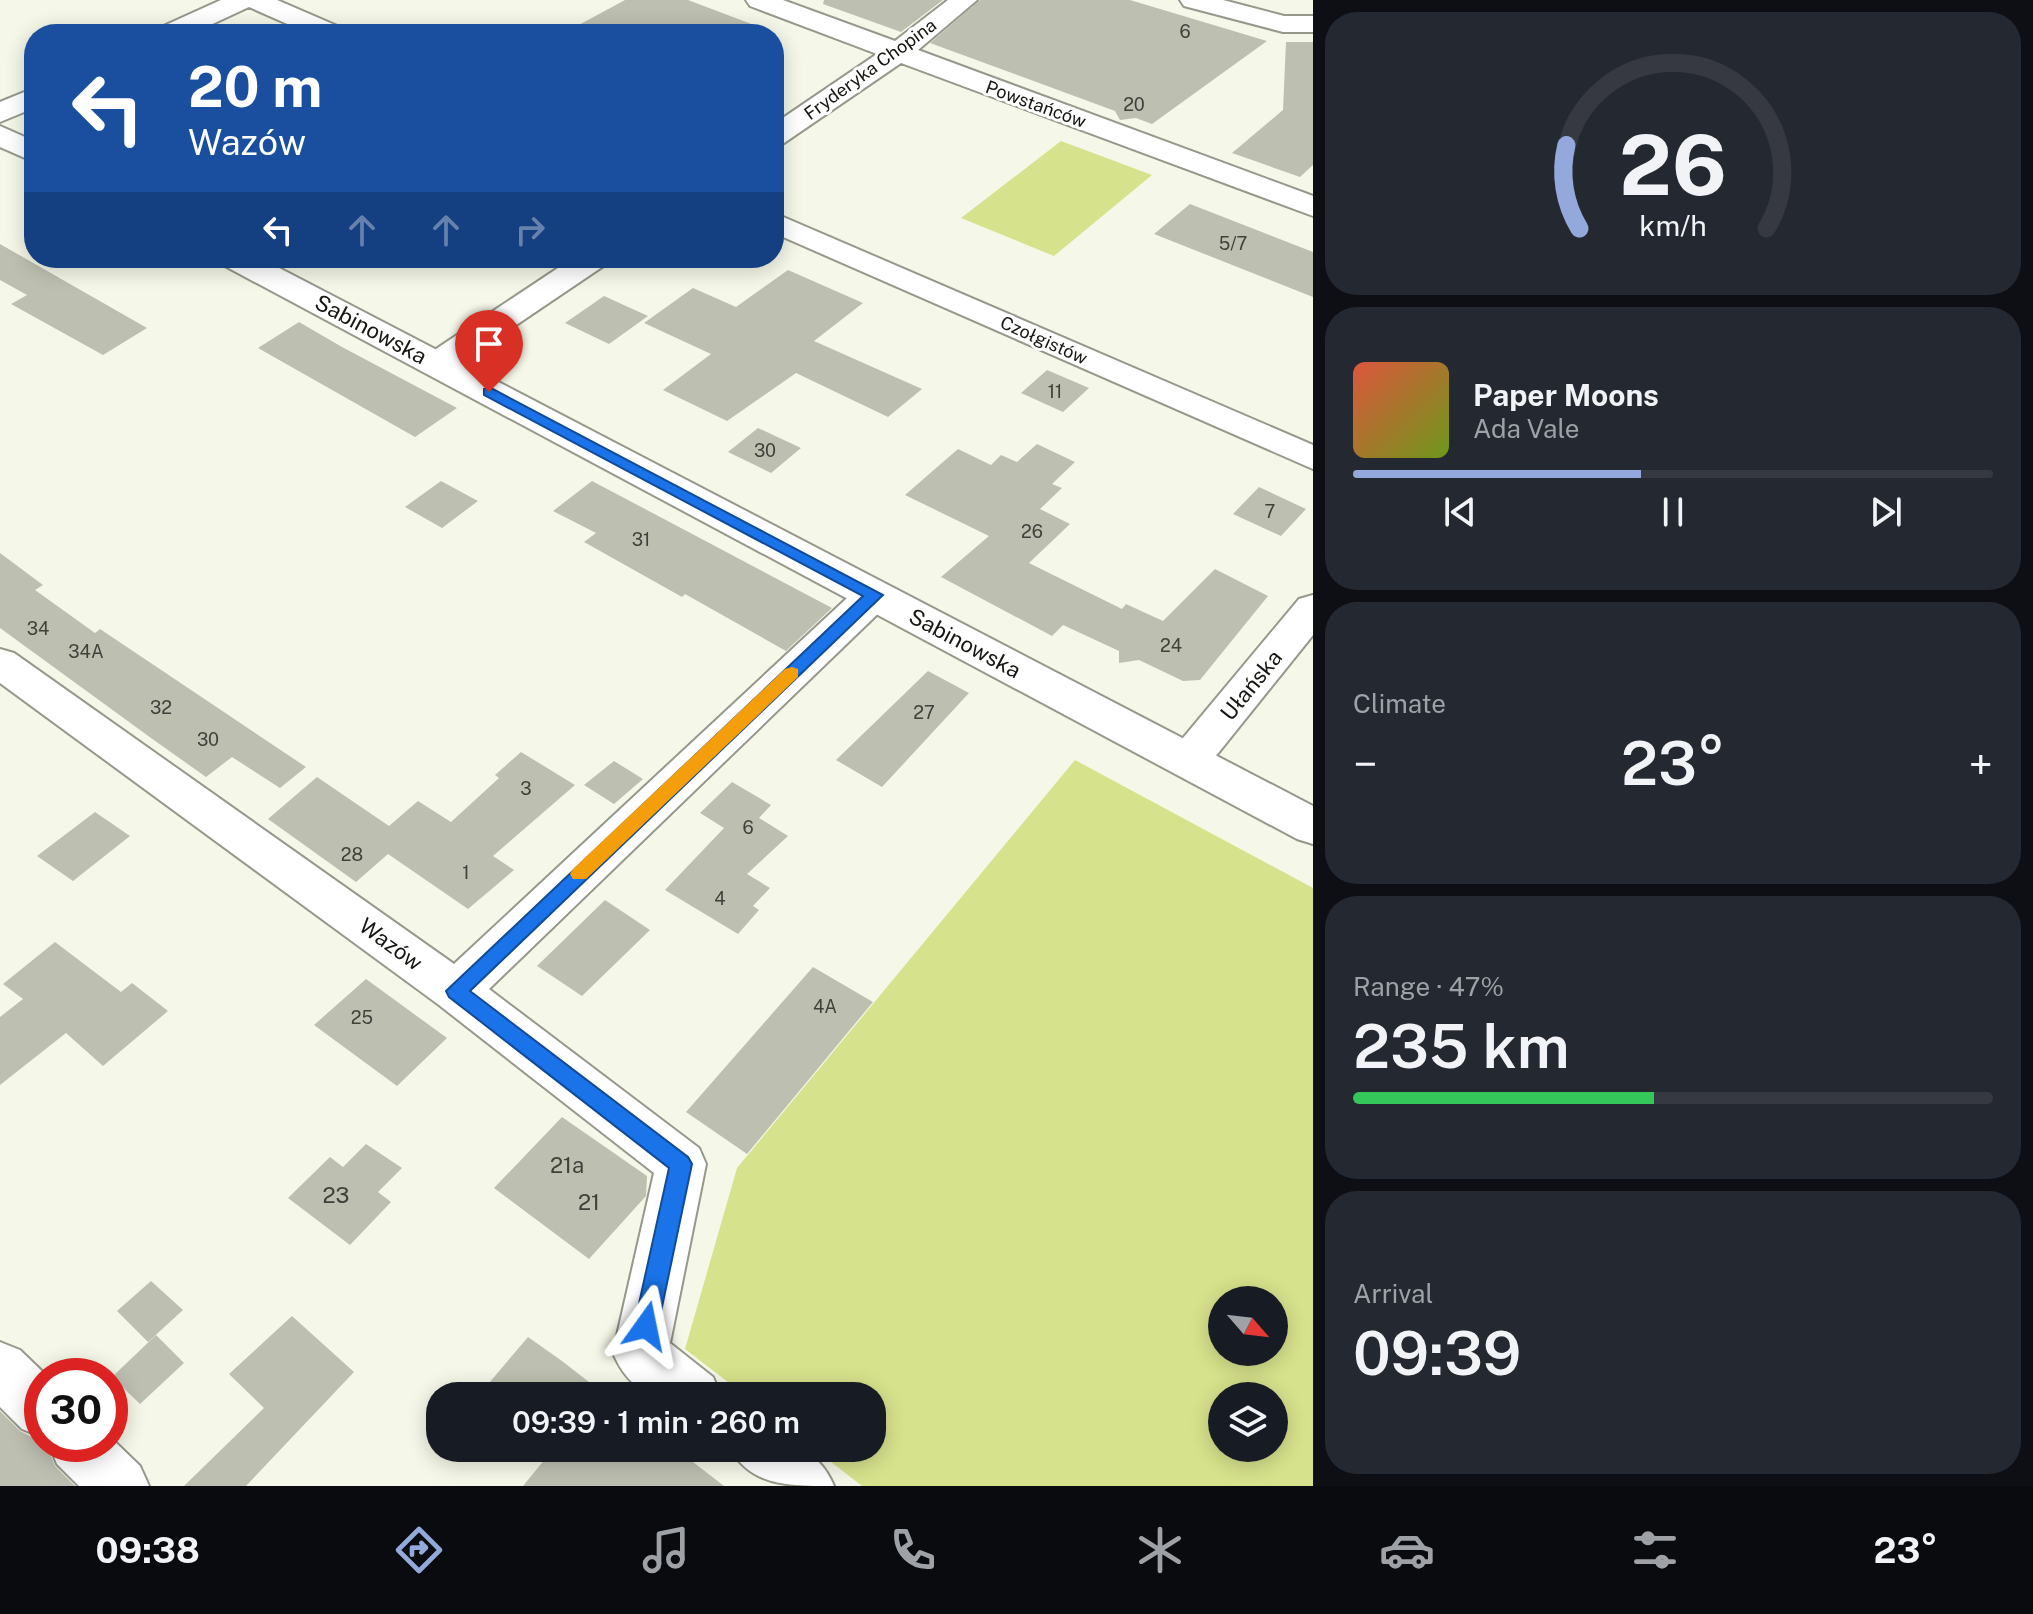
<!DOCTYPE html>
<meta charset="utf-8">
<style>
:root{--surface:#171b24;--page:#242831;--text:#f1f3f6;--muted:#9ea1a6;--line:#363941;--accent:#93a8db}
body{margin:0;font-family:"Public Sans",sans-serif;background:var(--page);color:var(--text);height:100vh;display:flex;flex-direction:column;font-size:30px;white-space:nowrap}
*{box-sizing:border-box;margin:0}
p{font-size:26px;color:var(--muted)}
.icon{flex:none;width:44px;height:44px;fill:none;stroke:currentColor;stroke-width:2;stroke-linecap:round;stroke-linejoin:round}
.map{position:relative;flex:1;overflow:hidden}
.drawer{display:flex;flex-direction:column;gap:12px;padding:12px;background:#0d0f14;width:720px}
.drawer>*{flex:none}
.banner{position:absolute;left:24px;top:24px;width:760px;height:244px;border-radius:32px;box-shadow:0 4px 20px #0003;background:#1a4fa0;color:#fff;overflow:hidden}
.needle{width:52px;rotate:118deg}
.tools{position:absolute;left:1208px;top:1286px;display:grid;gap:16px}
.tools a{display:grid;place-items:center;width:80px;height:80px;border-radius:50%;background:var(--surface);box-shadow:0 4px 20px #0003;font-size:40px}
.speed{position:absolute;left:24px;top:1358px;display:flex;gap:16px;font-size:40px;font-weight:700;text-align:center}
.speed>*{display:grid;place-content:center;width:104px;height:104px;border-radius:50%;background:var(--surface);box-shadow:0 4px 20px #0003;line-height:1}
.speed .limit{border:12px solid #d22;background:#fff;color:#111}
.pin{position:absolute;display:grid;place-items:center;width:68px;height:68px;color:#fff;margin:-82px -34px;border-radius:50% 50% 50% 0;rotate:-45deg;box-shadow:0 0 8px #0007}
.pin .icon{rotate:45deg}
.me{position:absolute;width:88px;margin:-44px;rotate:12deg;stroke-linejoin:round;filter:drop-shadow(0 0 6px #0008)}
.turn{display:flex;align-items:center;gap:28px;height:168px;padding:0 32px;font-size:36px}
.turn .icon{width:104px;height:104px;stroke-width:2.5}
.turn b{display:block;font-size:56px;line-height:68px}
.lanes{display:flex;align-items:center;height:76px;padding:0 32px;background:#0003;justify-content:center;gap:40px;direction:ltr}
.lanes .off{opacity:.35}
.big{font-size:60px;font-weight:600;line-height:1.1}
.drawer .widget{flex:1;display:flex;flex-direction:column;justify-content:center;gap:12px;min-width:0;padding:0 28px;border-radius:32px;background:var(--page)}
.drawer .dial{align-items:center;gap:0}
.dial svg{height:208px;overflow:visible;fill:none;stroke:var(--line);stroke-width:7;stroke-linecap:round;text-anchor:middle}
.dial text{fill:var(--text);stroke:none}
.song{display:flex;align-items:center;gap:24px}
.cover{width:96px;height:96px;border-radius:12px;background:linear-gradient(135deg,hsl(10 70% 55%),hsl(80 70% 35%))}
.played{height:8px;border-radius:4px;background:linear-gradient(90deg,var(--accent) 45%,var(--line) 45%)}
.keys{display:flex;justify-content:space-around;direction:ltr}
.heat{display:flex;justify-content:space-between;align-items:center;font-size:44px;direction:ltr}
.charge{height:12px;border-radius:6px;background:linear-gradient(90deg,#34c759 47%,var(--line) 0)}
.trip{position:absolute;left:426px;top:1382px;width:460px;height:80px;border-radius:32px;background:var(--surface);box-shadow:0 4px 20px #0003;font-weight:600;line-height:80px;text-align:center}
.menu{display:flex;height:128px;justify-content:space-around;align-items:center;background:#090b0e;color:var(--muted)}
.menu .icon{width:56px;height:56px}
.menu .active{color:var(--accent)}
.menu b{font-size:36px;color:var(--text)}
main{display:flex;flex:1;min-height:0}
.map>svg:first-child{display:block}
</style>
<main>
<div class="map">
<svg width="1313" height="1486" viewBox="0 0 1313 1486">
<rect width="100%" height="100%" fill="#f5f8e8"/>
<!-- green -->
<path fill="#d7e28c" fill-rule="evenodd" d="M1061,141L1152,175L1054,256L961,218Z
M1075,760L1313,888V1486H862L813,1448H872V1396H746L685,1349L737,1168ZM1222,1300H1274V1352H1222ZM1222,1396H1274V1448H1222Z"/>
<!-- building -->
<path fill="#bdc0b1" d="M625,0H688L770,31V34H562Z
M824,0H943L901,32L823,4Z
M980,0H1130L1267,41L1152,124L1136,118L1120,120L1115,111L930,43Z
M1286,42H1313V165L1300,177L1232,153L1283,110Z
M1190,204L1313,252V297L1154,234Z
M0,244L147,328L103,355L11,304L27,295L0,280Z
M788,270L863,303L814,341L922,389L888,417L796,373L727,421L663,390L711,354L644,323L693,288L736,307Z
M604,296L648,316L609,344L565,323Z
M299,322L342,347L457,408L415,437L258,348Z
M1047,370L1089,388L1063,412L1021,393Z
M758,428L801,448L771,473L728,452Z
M1037,444L1075,462L1052,484L1062,488L1040,509L1070,524L1029,563L1122,609L1126,604L1163,621L1215,569L1268,596L1200,680L1183,681L1139,660L1119,663V651L1063,625L1052,636L941,577L989,536L905,495L958,449L991,465L1001,455L1017,462Z
M441,481L478,501L442,528L405,507Z
M592,481L698,537L832,608L786,651L685,594L682,597L584,542L596,533L553,511Z
M1259,487L1306,509L1281,536L1233,514Z
M0,553L43,585L35,590L95,633L100,629L306,767L280,788L232,757L206,777L151,738L0,628Z
M928,671L969,693L882,787L836,760Z
M521,752L575,785L493,856L514,870L468,909L388,854L356,882L268,819L317,777L389,826L418,801L451,822L499,778L495,775Z
M614,761L643,779L614,804L584,785Z
M732,782L771,805L759,818L788,836L747,874L770,888L753,906L759,910L738,934L665,890L724,828L700,813Z
M95,812L130,836L73,881L37,856Z
M605,900L650,930L582,996L537,966Z
M55,942L121,992L132,983L168,1011L103,1066L66,1033L0,1085V1017L23,999L3,984Z
M813,967L873,1002L747,1154L686,1112Z
M366,979L447,1038L397,1086L314,1025Z
M562,1117L647,1176L646,1196L589,1259L494,1188Z
M366,1144L402,1168L378,1192L391,1202L350,1245L288,1198L330,1157L343,1167Z
M151,1281L183,1310L148,1342L117,1311Z
M292,1316L354,1372L246,1486H184L264,1408L229,1374Z
M156,1335L184,1363L140,1404L112,1377Z
M528,1337L562,1361L607,1396H478Z
M0,1411L20,1431L46,1444L55,1466L75,1486H0Z
M554,1448H675L724,1486H523Z"/>
<g fill="none" stroke-linecap="round" stroke-linejoin="round">
<defs>
<path id="minor" d="M221,0H277L342,28L346,34H310L249,7L191,34H155L159,28Z
M746,0H783L895,41L948,0H977L918,50L1313,196V216L901,63L784,143L774,146V124L877,54L750,6Z
M1180,0H1223L1284,16H1313V32H1283L1184,6Z
M34,88V108L0,122V102Z
M774,213L1313,445V469L774,233Z
M573,258H610L605,265L448,371L436,374L424,371L419,364L424,357Z
M874,582L888,586L893,595L888,604L489,989L699,1148L706,1164L670,1343L713,1377L721,1396C671,1396 636,1407 613,1353L654,1173L439,1005L0,683V649L14,653L454,964L860,586Z
M1313,595V635L1203,772L1188,777L1173,772L1167,761L1173,750L1299,599Z
M0,1342L20,1350L47,1376H42V1437L22,1429L0,1407Z
M110,1437L140,1466L149,1486H79L57,1464L49,1444H110Z
M730,1448C776,1448 813,1436 834,1486C787,1486 751,1486 730,1448Z"/>
<path id="tertiary" d="M0,126L34,141V162L0,147Z
M218,258H260L1313,806V844L1297,839L223,265Z"/>
</defs>
<!-- minor casing -->
<use href="#minor" stroke="#95988a" stroke-width="4"/>
<!-- tertiary casing -->
<use href="#tertiary" stroke="#95988a" stroke-width="4"/>
<!-- minor -->
<use href="#minor" fill="#fff" fill-rule="evenodd"/>
<!-- tertiary -->
<use href="#tertiary" fill="#fff" fill-rule="evenodd"/>
</g>
<!-- route -->
<path fill="#1a73e8" stroke="#114b97" stroke-width="2" d="M489,387L883,595L470,991L688,1157L692,1164L658,1326L654,1334L646,1338L638,1334L634,1326L669,1168L449,997L446,991L863,596L484,395V389Z"/>
<!-- slow -->
<path fill="#f59e0b" d="M792,667L798,669V677L586,879H573L570,874L573,869L785,669Z"/>
<g text-anchor="middle" dominant-baseline="central" stroke-width="6" stroke-linejoin="round" paint-order="stroke">
<!-- number labels -->
<g font-size="18" fill="#40413a">
<text x="1185" y="31">6</text>
<text x="1134" y="104">20</text>
<text x="1233" y="243">5/7</text>
<text x="1055" y="391">11</text>
<text x="765" y="450">30</text>
<text x="1270" y="511">7</text>
<text x="1032" y="531">26</text>
<text x="641" y="539">31</text>
<text x="38" y="628">34</text>
<text x="1171" y="645">24</text>
<text x="86" y="651">34A</text>
<text x="161" y="707">32</text>
<text x="924" y="712">27</text>
<text x="208" y="739">30</text>
<text x="526" y="788">3</text>
<text x="748" y="827">6</text>
<text x="352" y="854">28</text>
<text x="466" y="872">1</text>
<text x="720" y="898">4</text>
<text x="825" y="1006">4A</text>
<text x="362" y="1017">25</text>
</g>
<!-- far-street labels -->
<g font-size="18" fill="#161712" stroke="#fff">
<text transform="translate(870 69) rotate(-36)">Fryderyka Chopina</text>
<text transform="translate(1036 104) rotate(20)">Powstańców</text>
<text transform="translate(1044 340) rotate(24)">Czołgistów</text>
</g>
<!-- street labels -->
<g font-size="22" fill="#161712" stroke="#fff">
<text transform="translate(371 329) rotate(28)">Sabinowska</text>
<text transform="translate(965 643) rotate(28)">Sabinowska</text>
<text transform="translate(1251 685) rotate(-51)">Ułańska</text>
<text transform="translate(391 944) rotate(36)">Wazów</text>
</g>
<!-- near-number labels -->
<g font-size="22" fill="#40413a">
<text x="567" y="1165">21a</text>
<text x="336" y="1195">23</text>
<text x="589" y="1202">21</text>
</g>
</g>
</svg>
<div class="tools">
<a><svg class="needle" viewBox="-14 -14 28 28"><path d="M0-13l5 13h-10z" fill="#e53935"/><path d="M0 13l5-13h-10z" fill="#9ea1a6"/></svg></a>
<a><svg class="icon" aria-label="layers" viewBox="0 0 24 24"><path d="M12 4l9 5-9 5-9-5zM3 14l9 5 9-5"/></svg></a>
</div>
<div class="speed"><div class="limit">30</div></div>
<div class="pin" style="left:489px;top:392px;background:#d93025"><svg class="icon" aria-label="arrive" viewBox="0 0 24 24"><path d="M6 21V4h12l-3 4 3 4H6"/></svg></div>
<svg class="me" style="left:646px;top:1326px" viewBox="-20 -20 40 40"><path d="M0-17L14 15 0 8-14 15z" fill="#1a73e8" stroke="#fff" stroke-width="4"/></svg>
<div class="trip">09:39 · 1 min · 260 m</div>
<div class="banner">
<div class="turn"><svg class="icon" aria-label="left" viewBox="0 0 24 24"><path d="M17 20v-9H6M10 6l-5 5 5 5"/></svg><div><b>20 m</b>Wazów</div></div>
<div class="lanes"><svg class="icon" aria-label="left" viewBox="0 0 24 24"><path d="M17 20v-9H6M10 6l-5 5 5 5"/></svg><svg class="icon off" aria-label="ahead" viewBox="0 0 24 24"><path d="M12 20V5M6 11l6-6 6 6"/></svg><svg class="icon off" aria-label="ahead" viewBox="0 0 24 24"><path d="M12 20V5M6 11l6-6 6 6"/></svg><svg class="icon off" aria-label="right" viewBox="0 0 24 24"><path d="M7 20v-9h11M14 6l5 5-5 5"/></svg></div>
</div>
</div>
<section class="drawer">
<div class="widget dial"><svg viewBox="0 0 100 80">
<path d="M14 69A42 42 0 1 1 86 69"/>
<path d="M14 69A42 42 0 0 1 9 37" stroke="#93a8db"/>
<text x="50" y="56" font-size="32" font-weight="700">26</text>
<text x="50" y="72" font-size="11">km/h</text>
</svg></div>
<div class="widget">
<div class="song"><i class="cover"></i><div><b>Paper Moons</b><p>Ada Vale</p></div></div>
<div class="played"></div>
<div class="keys"><svg class="icon" aria-label="previous" viewBox="0 0 24 24"><path d="M18 5L8 12l10 7zM5 5v14"/></svg><svg class="icon" aria-label="pause" viewBox="0 0 24 24"><path d="M8 5v14M16 5v14"/></svg><svg class="icon" aria-label="next" viewBox="0 0 24 24"><path d="M6 5l10 7-10 7zM19 5v14"/></svg></div>
</div>
<div class="widget"><p>Climate</p>
<div class="heat"><a>−</a><b class="big">23°</b><a>+</a></div>
</div>
<div class="widget"><p>Range · 47%</p><b class="big">235 km</b><div class="charge"></div></div>
<div class="widget"><p>Arrival</p><b class="big">09:39</b></div>
</section>
</main>
<nav class="menu">
<b>09:38</b>
<svg class="icon active" aria-label="directions" viewBox="0 0 24 24"><path d="M12 3l9 9-9 9-9-9zM9 14v-3h6M13 9l2 2-2 2"/></svg>
<svg class="icon" aria-label="music" viewBox="0 0 24 24"><path d="M9 18V5l10-2v13"/><circle cx="6" cy="18" r="3"/><circle cx="16" cy="16" r="3"/></svg>
<svg class="icon" aria-label="phone" viewBox="0 0 24 24"><path d="M5 4h4l2 5-3 2q2 4 5 5l2-3 5 2v4C11 20 4 13 5 4z"/></svg>
<svg class="icon" aria-label="climate" viewBox="0 0 24 24"><path d="M12 3v18M4 7l16 10M4 17L20 7"/></svg>
<svg class="icon" aria-label="car" viewBox="0 0 24 24"><path d="M5 17H2v-5l4-1 3-4h7l3 4 3 1v5h-3M9 17h6M6 11h13"/><circle cx="7" cy="17" r="2"/><circle cx="17" cy="17" r="2"/></svg>
<svg class="icon" aria-label="filters" viewBox="0 0 24 24"><path d="M4 7h16M4 17h16"/><circle cx="9" cy="7" r="2"/><circle cx="15" cy="17" r="2"/></svg>
<b>23°</b>
</nav>
